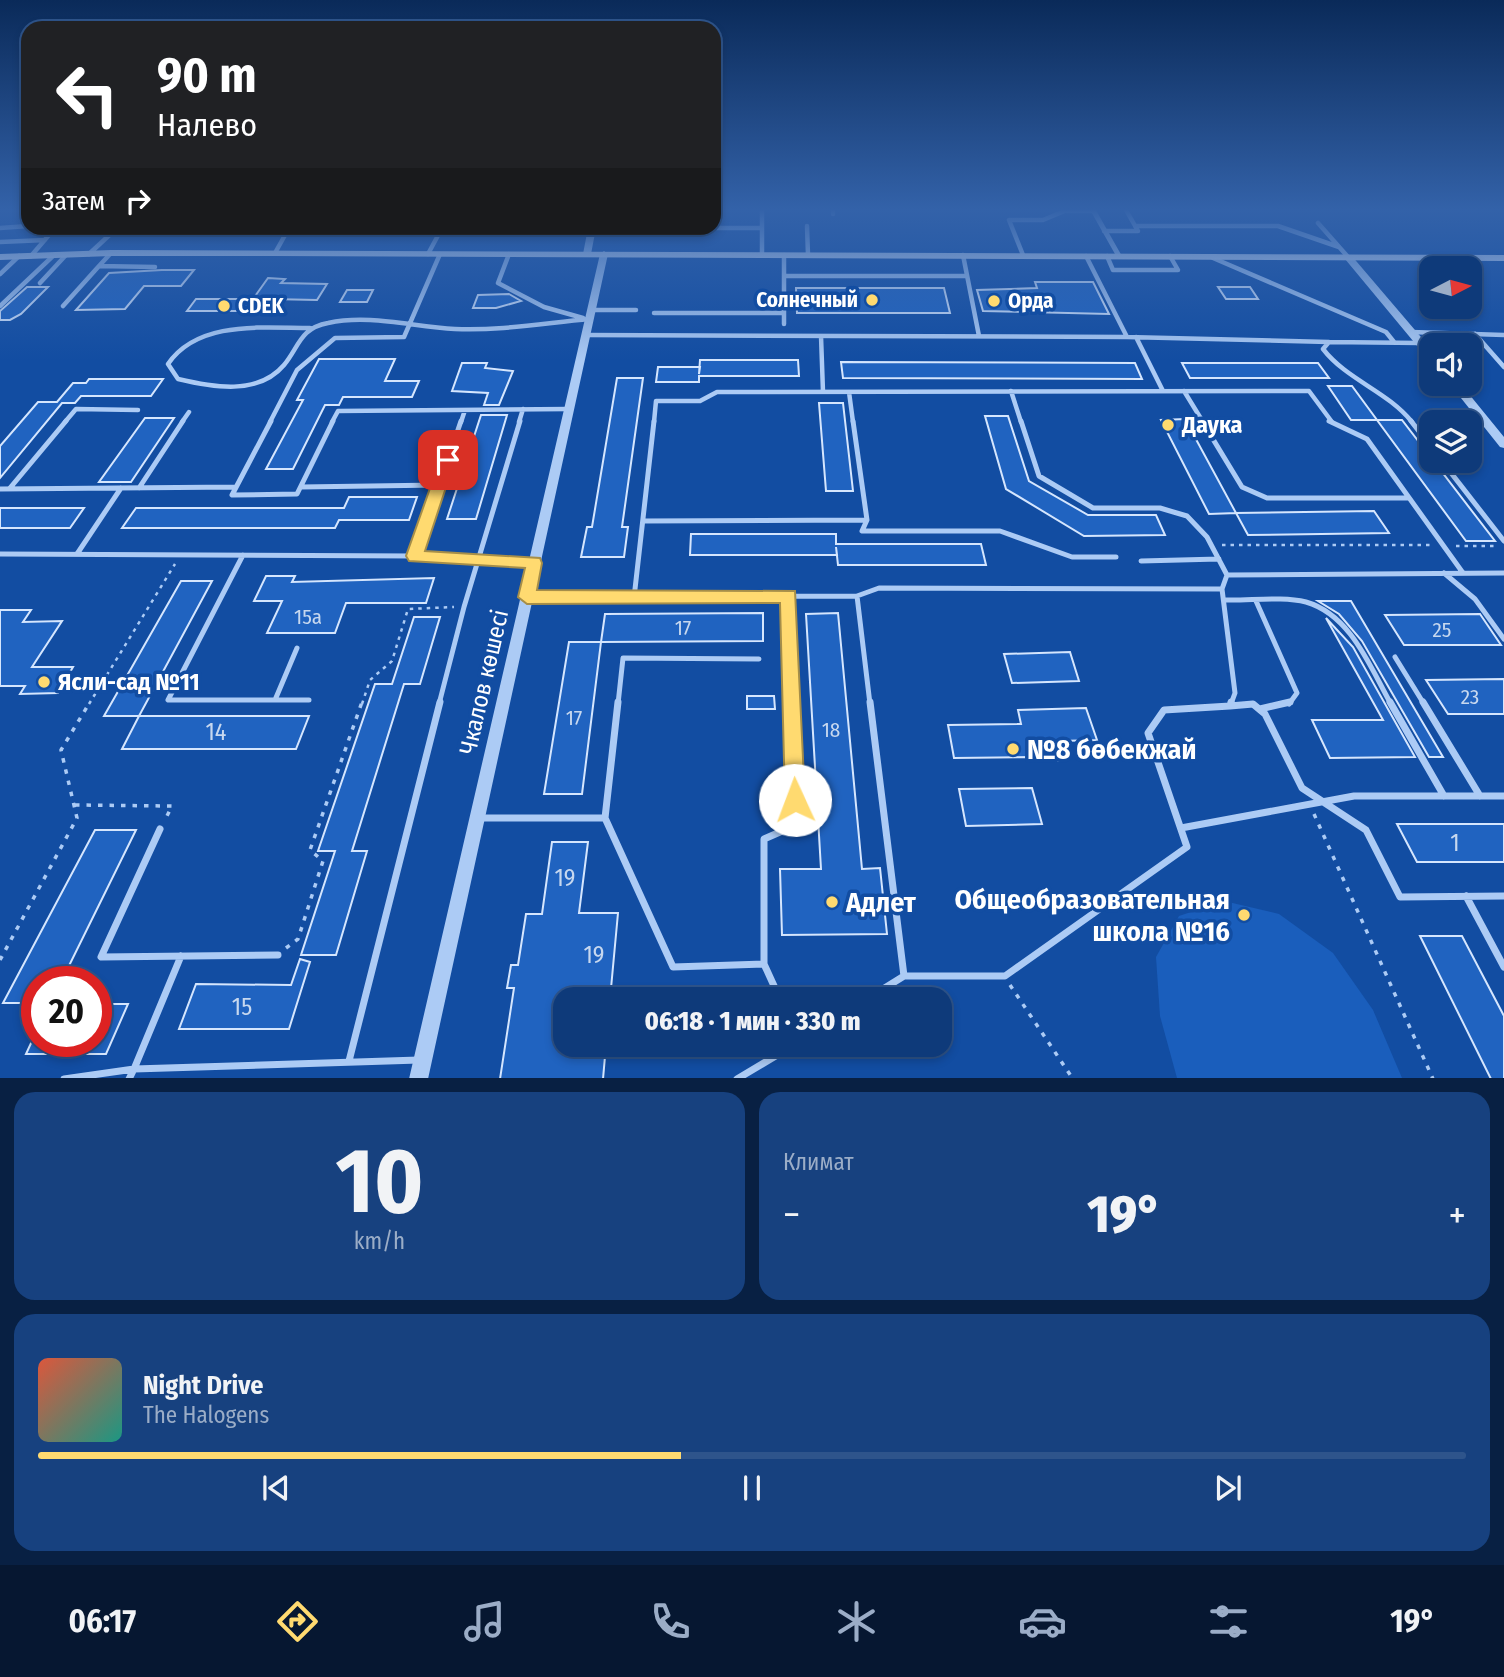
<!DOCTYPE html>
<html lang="ru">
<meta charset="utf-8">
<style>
:root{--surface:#0e3a7a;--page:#17417f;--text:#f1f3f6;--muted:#9badc7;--line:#2e548b;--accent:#ffda70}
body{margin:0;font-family:"Fira Sans Condensed",sans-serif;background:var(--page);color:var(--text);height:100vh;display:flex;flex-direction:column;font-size:26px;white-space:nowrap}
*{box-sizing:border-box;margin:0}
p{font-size:23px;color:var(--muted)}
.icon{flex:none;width:38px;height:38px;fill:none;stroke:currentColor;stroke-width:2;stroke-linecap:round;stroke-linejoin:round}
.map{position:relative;height:1078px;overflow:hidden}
.panel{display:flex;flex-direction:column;gap:14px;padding:14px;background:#082043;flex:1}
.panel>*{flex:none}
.guide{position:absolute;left:21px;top:21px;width:700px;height:214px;border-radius:21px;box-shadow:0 4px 10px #0003,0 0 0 2px var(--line);background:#202124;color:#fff;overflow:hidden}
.needle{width:46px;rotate:84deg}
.buttons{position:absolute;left:1419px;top:256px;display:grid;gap:14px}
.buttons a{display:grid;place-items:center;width:63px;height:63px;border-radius:14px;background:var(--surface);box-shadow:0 4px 10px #0003,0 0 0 2px var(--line);font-size:35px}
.speed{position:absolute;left:21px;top:966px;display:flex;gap:14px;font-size:35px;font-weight:700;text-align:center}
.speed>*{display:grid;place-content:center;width:91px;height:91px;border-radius:50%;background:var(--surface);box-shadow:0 4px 10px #0003,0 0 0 2px var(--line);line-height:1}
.speed .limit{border:10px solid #d22;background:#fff;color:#111}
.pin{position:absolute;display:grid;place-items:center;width:60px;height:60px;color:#fff;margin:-30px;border-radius:14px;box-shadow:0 4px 10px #0006}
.me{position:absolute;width:77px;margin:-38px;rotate:358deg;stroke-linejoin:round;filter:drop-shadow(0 0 5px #0008)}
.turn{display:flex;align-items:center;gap:24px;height:147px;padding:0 21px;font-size:32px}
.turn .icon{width:91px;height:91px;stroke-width:2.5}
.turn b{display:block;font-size:49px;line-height:60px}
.then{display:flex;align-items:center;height:66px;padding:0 21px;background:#0003;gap:14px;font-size:26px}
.big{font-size:52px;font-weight:800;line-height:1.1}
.panel .card{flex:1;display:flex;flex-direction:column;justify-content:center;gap:10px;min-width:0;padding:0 24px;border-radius:21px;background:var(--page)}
.panel .dial{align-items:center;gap:0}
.dial b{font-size:91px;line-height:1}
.song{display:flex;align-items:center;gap:21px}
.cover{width:84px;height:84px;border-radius:10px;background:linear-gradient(135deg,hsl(10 70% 55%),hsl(170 70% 35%))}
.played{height:7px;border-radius:4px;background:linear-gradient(90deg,var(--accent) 45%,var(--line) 45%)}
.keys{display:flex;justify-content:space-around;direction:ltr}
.heat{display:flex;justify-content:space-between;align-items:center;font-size:38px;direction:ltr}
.panel .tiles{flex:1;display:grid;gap:14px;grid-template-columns:1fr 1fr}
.card:last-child{grid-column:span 2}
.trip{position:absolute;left:553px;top:987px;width:399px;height:70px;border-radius:21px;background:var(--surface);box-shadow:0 4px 10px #0003,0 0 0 2px var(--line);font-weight:800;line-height:70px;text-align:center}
.tabs{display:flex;height:112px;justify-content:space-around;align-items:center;background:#061731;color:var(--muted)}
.tabs .icon{width:49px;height:49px}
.tabs .on{color:var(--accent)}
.tabs b{font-size:32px;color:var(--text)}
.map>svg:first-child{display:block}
</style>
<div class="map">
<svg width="1504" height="1079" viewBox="0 0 1504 1079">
<rect width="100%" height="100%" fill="#124da2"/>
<!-- green -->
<path fill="#1a5ebc" d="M1224,901L1279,914L1333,953L1373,1010L1402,1078H1177L1160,1016L1156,957L1179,916Z"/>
<!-- building -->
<path fill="#2063c0" stroke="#d5e6fe" stroke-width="2" d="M162,270H194L181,286H144L125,309L76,310L109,273Z
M268,278L285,279L281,283L327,284L317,300L271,299L268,311L260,314H243L245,311H187L196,299H253Z
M1035,282H1093L1109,314L983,311L977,290L1037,288Z
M27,287H48L21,314L10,320H0V311Z
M1218,287H1250L1258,299H1226Z
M796,288H944L950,313H797Z
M347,290H373L367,302H340Z
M509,294L521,301L496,308H473L478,295Z
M319,359H395L385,381H419L412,397H343L339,405H325L293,469H266L303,400H297Z
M700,360H798L799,376H699V382H656L658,367H700L699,374Z
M841,362L1135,363L1142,379L843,378Z
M462,363H487L485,368L513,371L499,405H484L488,393L452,391Z
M1182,363H1318L1329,378H1190Z
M617,378H643L622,527H628L624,557H581L587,527H592Z
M89,379H163L151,396H81L75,403H62L0,478V446L38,402H57L73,383H86Z
M1328,386H1352L1377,420H1351Z
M819,403H843L853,491H826Z
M481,415H507L476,519H447Z
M985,416H1008L1029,481L1088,515H1156L1165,535L1084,536L1006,489Z
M145,418H174L131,482H99Z
M1185,419L1236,513L1209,514L1161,420Z
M1377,420H1402L1495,541H1466Z
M349,497H417L409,520H339L335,528H122L136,508H344Z
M0,508H84L70,528H0Z
M1374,511L1389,533L1248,535L1236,513Z
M691,534H836V544H981L986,565H838L836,547L837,555H690Z
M266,576H295L292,582L434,578L426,603H346L335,633H267L282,601H254Z
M181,581H212L139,716H104Z
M1318,601H1351L1443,757H1429L1362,641L1339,614Z
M0,610H31L23,622L62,621L32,667H73L58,693L20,694L25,686H0Z
M763,613V641L601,642L605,614Z
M838,613L862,869L880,868L887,934L782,935L780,869H821L806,614Z
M1480,614L1501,645H1404L1385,615Z
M414,617H440L420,684H404L352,851H367L336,955H301L335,851H318L375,684H392Z
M1326,618L1353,647L1415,757L1330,758L1312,720H1383Z
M569,642H601L582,794H544Z
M1070,652L1079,681L1012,683L1004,654Z
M1504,679V714H1448L1426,680Z
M747,696H774L775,709H747Z
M1086,708L1097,740L1061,741L1067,760L1033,761L1032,757L954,758L948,725L1021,724L1018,710Z
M139,716H309L296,749H122Z
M1032,788L1042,824L966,826L959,789Z
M1397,824H1504V862H1417Z
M95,830H136L61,982H37V1003H3Z
M552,842H588L579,913H618L610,999H565V1045H606L603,1079H500L514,988H507L511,965H518L526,914H542Z
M1420,936H1462L1504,1016V1079H1491Z
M300,959L310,962L289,1029H179L196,984L291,985Z
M96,1004H128L106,1054H26L32,1041H96Z"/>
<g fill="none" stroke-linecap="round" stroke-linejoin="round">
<!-- path-far1 -->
<path stroke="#accbf5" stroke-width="2.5" stroke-dasharray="3.5 5" stroke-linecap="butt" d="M1222,545H1432
M1456,546H1495
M89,704L175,564
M362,704L370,680L392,661L408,609L454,607"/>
<!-- path -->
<path stroke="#accbf5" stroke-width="3.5" stroke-dasharray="4.5 7" stroke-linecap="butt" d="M75,805L172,806L165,820
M1314,814L1433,1079
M286,948L298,939L323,861L310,850L362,702
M0,960L77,818L61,750L90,702
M1010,985L1073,1079"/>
<!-- service-far2 -->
<path stroke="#accbf5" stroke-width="4.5" d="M762,210V255
M833,210V214
M1067,211H1094
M1318,223L1348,257
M807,226L808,255
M1135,226H1278L1339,247
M0,228L28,226
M693,228H762
M1104,231H1138L1126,210
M0,242L45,240
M111,253L99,266L155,267
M275,253L289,228
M89,254L117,228
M428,254L442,228
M509,254L498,283L544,307L583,318
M784,255V324
M963,255L979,336
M1023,255L1009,220H1043L1067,210
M31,256L55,228
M1086,256L1127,337
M1107,256L1113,270H1178L1170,256
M1213,258L1386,332L1394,342
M0,274L19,256
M784,276H967
M40,283L66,255
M0,306L54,255
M63,306L99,266
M591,310H636
M654,313H784
M310,328C263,328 198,320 168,364L178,379C212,387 258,396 284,365C299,347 300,328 328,323C370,314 413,327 455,329C500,331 545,323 589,319
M1411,332L1504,335
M1475,334L1504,367
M585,335L1127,337L1329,342
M821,336L823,392
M1136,337L1163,391
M1011,391L1021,422
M1184,391L1203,422
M849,392L853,422
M65,422L76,409L138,410
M182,422L189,412
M270,422L297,370L335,338L404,337L440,254
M332,422L338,411L569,409
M461,422L465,410
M519,422L523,409
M654,422L656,401H700L717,392L1309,391L1332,422
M1412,422C1387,391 1347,380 1323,349L1329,342L1420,343"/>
<!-- service-far1 -->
<path stroke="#accbf5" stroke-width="5" d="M853,421L867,520L862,531H1000L1072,557H1116
M1021,421L1039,476L1093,508H1160L1187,516L1207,537L1227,575
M1202,421L1242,487L1267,498H1409
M1329,421L1367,439L1463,573
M1411,421L1432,448
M1441,460L1504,541
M301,487L439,485
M10,488L66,421
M139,488L183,421
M0,489L236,487
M232,495L297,494L333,421
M232,495L271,421
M643,521L867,520
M0,554L415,556L534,563
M77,554L121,488
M243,555L168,700H309
M415,556L461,421
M1141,561L1219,559
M1444,573L1475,599L1504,639
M789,596L792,704
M857,596L870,704
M527,597L857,596L879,588L1222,589
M634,598L654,421
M1224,600C1249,601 1282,596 1306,602C1351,615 1370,667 1391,704
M1256,601L1297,693L1289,704
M1395,657L1424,704
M275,700L297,648
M439,704L464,607L520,421
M618,704L623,658L759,659
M1231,704L1235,693L1222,589L1227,575L1504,573"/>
<!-- service -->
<path stroke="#accbf5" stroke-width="7" d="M618,702L605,818L673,967L764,964
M870,702L904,976
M1390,702L1444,796
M1423,702L1480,796
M1230,706L1253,704L1265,714L1302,788L1366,830L1400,897L1504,896
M1260,709L1290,702
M478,818H605
M1181,828L1354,796H1504
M160,829L101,957L278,955
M1466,896L1504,967
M181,956L134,1069L419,1060
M780,999L764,964V839L796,825L792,702
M867,999L904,976H1005L1187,847L1148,733L1164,710L1230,706L1231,702
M349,1061L440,702
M64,1079L134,1069
M129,1079L134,1069
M737,1079L794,1045"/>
<!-- minor -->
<path stroke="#accbf5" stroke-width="5" d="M1093,210L1119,256"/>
<!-- tertiary -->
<path fill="#accbf5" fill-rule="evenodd" d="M588,228H596L591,254L587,257L583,254Z
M604,251L608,254L428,1079H409L600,254Z
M1345,255H1351L1432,350V360L1428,359L1345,259Z
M1449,383H1460L1504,437V448L1500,447Z"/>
<!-- secondary -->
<path fill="#ddeafd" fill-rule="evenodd" d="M111,250L1504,255V261L275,256H111L0,260V254Z"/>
</g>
<!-- sky -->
<linearGradient id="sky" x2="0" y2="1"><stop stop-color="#0a2a59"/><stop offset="0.58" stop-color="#3362a9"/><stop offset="1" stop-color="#3362a9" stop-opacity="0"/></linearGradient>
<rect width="1504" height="361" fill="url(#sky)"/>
<!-- route -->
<path fill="#ffda70" stroke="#a68e49" stroke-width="2" d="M448,455L455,460L425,551L540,558L542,563L537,590L795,591L805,800L803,806L795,809L788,806L785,800L780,603L527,604L518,597L525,568L409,561L406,556L440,460Z"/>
<!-- markers -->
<g fill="#ffda70" stroke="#124da2" stroke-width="2.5">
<circle cx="872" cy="300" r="7"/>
<circle cx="994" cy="301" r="7"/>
<circle cx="224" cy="306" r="7"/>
<circle cx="1168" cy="425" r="7"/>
<circle cx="44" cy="682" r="7"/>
<circle cx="1013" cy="749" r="7"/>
<circle cx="832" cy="902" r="7"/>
<circle cx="1244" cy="915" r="7"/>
</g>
<g text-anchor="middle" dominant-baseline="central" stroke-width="7" stroke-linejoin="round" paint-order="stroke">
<!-- far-poi labels -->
<g font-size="21" font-weight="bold" fill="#fff" stroke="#124da2" text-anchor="start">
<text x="858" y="300" text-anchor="end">Солнечный</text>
<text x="1008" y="301">Орда</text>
<text x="238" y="306">CDEK</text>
</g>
<!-- number labels -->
<g font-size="21" fill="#c7d8ef">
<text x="308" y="617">15а</text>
<text x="683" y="628">17</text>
<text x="1442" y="630">25</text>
<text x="1470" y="697">23</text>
<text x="574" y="718">17</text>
<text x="831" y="730">18</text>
</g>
<!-- poi labels -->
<g font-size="24" font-weight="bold" fill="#fff" stroke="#124da2" text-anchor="start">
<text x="1182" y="425">Даука</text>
<text x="58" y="682">Ясли-сад №11</text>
</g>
<!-- street labels -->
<g font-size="24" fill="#fff" stroke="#124da2">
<text transform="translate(484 682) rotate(-77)">Чкалов көшесі</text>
</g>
<!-- near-number labels -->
<g font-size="24" fill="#c7d8ef">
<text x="216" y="732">14</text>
<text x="1455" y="843">1</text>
<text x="565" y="878">19</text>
<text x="594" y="955">19</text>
<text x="242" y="1007">15</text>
</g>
<!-- near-poi labels -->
<g font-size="28" font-weight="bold" fill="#fff" stroke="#124da2" text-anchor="start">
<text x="1027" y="749">№8 бөбекжай</text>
<text x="1230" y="899" text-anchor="end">Общеобразовательная<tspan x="1230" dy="32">школа №16</tspan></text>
<text x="846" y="902">Адлет</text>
</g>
</g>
</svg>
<div class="buttons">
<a><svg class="needle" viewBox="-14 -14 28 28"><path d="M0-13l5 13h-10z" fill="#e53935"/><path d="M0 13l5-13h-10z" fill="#9badc7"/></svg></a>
<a><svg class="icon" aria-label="sound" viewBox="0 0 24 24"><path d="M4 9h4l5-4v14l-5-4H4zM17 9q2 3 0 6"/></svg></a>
<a><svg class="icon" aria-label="layers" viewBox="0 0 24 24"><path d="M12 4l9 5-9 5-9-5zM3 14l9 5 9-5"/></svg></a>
</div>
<div class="speed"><div class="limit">20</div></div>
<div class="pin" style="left:448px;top:460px;background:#d93025"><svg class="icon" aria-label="arrive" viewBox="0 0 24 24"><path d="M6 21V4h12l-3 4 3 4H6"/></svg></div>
<svg class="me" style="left:795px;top:800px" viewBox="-20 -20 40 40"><circle r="19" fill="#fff"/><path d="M0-13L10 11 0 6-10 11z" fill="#ffda70"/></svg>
<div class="trip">06:18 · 1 мин · 330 m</div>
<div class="guide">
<div class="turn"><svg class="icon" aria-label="left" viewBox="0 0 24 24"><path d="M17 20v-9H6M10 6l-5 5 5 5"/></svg><div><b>90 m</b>Налево</div></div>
<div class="then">Затем<svg class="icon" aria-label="right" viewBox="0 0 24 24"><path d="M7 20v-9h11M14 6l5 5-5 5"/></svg></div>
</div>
</div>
<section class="panel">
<div class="tiles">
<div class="card dial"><b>10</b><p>km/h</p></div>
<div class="card"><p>Климат</p>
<div class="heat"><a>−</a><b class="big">19°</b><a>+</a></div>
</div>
<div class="card">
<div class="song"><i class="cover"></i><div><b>Night Drive</b><p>The Halogens</p></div></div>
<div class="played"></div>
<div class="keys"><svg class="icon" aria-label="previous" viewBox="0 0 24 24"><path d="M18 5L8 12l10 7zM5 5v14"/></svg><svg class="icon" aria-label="pause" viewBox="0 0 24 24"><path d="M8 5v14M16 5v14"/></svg><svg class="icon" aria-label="next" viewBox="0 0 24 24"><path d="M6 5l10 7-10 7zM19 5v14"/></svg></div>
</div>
</div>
</section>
<nav class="tabs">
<b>06:17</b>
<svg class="icon on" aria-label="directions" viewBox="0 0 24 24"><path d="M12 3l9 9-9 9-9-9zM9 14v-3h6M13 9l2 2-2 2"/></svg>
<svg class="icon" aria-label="music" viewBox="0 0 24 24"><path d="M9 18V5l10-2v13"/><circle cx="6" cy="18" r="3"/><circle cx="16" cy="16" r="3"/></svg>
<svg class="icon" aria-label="phone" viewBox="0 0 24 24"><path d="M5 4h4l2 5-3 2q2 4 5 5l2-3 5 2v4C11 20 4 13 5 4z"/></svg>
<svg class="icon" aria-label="climate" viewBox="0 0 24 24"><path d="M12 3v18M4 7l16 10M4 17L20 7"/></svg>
<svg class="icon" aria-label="car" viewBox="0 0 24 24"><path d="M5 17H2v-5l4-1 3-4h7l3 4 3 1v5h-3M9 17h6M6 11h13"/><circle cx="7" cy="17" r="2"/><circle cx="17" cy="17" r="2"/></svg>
<svg class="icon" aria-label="filters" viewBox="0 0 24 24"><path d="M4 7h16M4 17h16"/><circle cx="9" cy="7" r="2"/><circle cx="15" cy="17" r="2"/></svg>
<b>19°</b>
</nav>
